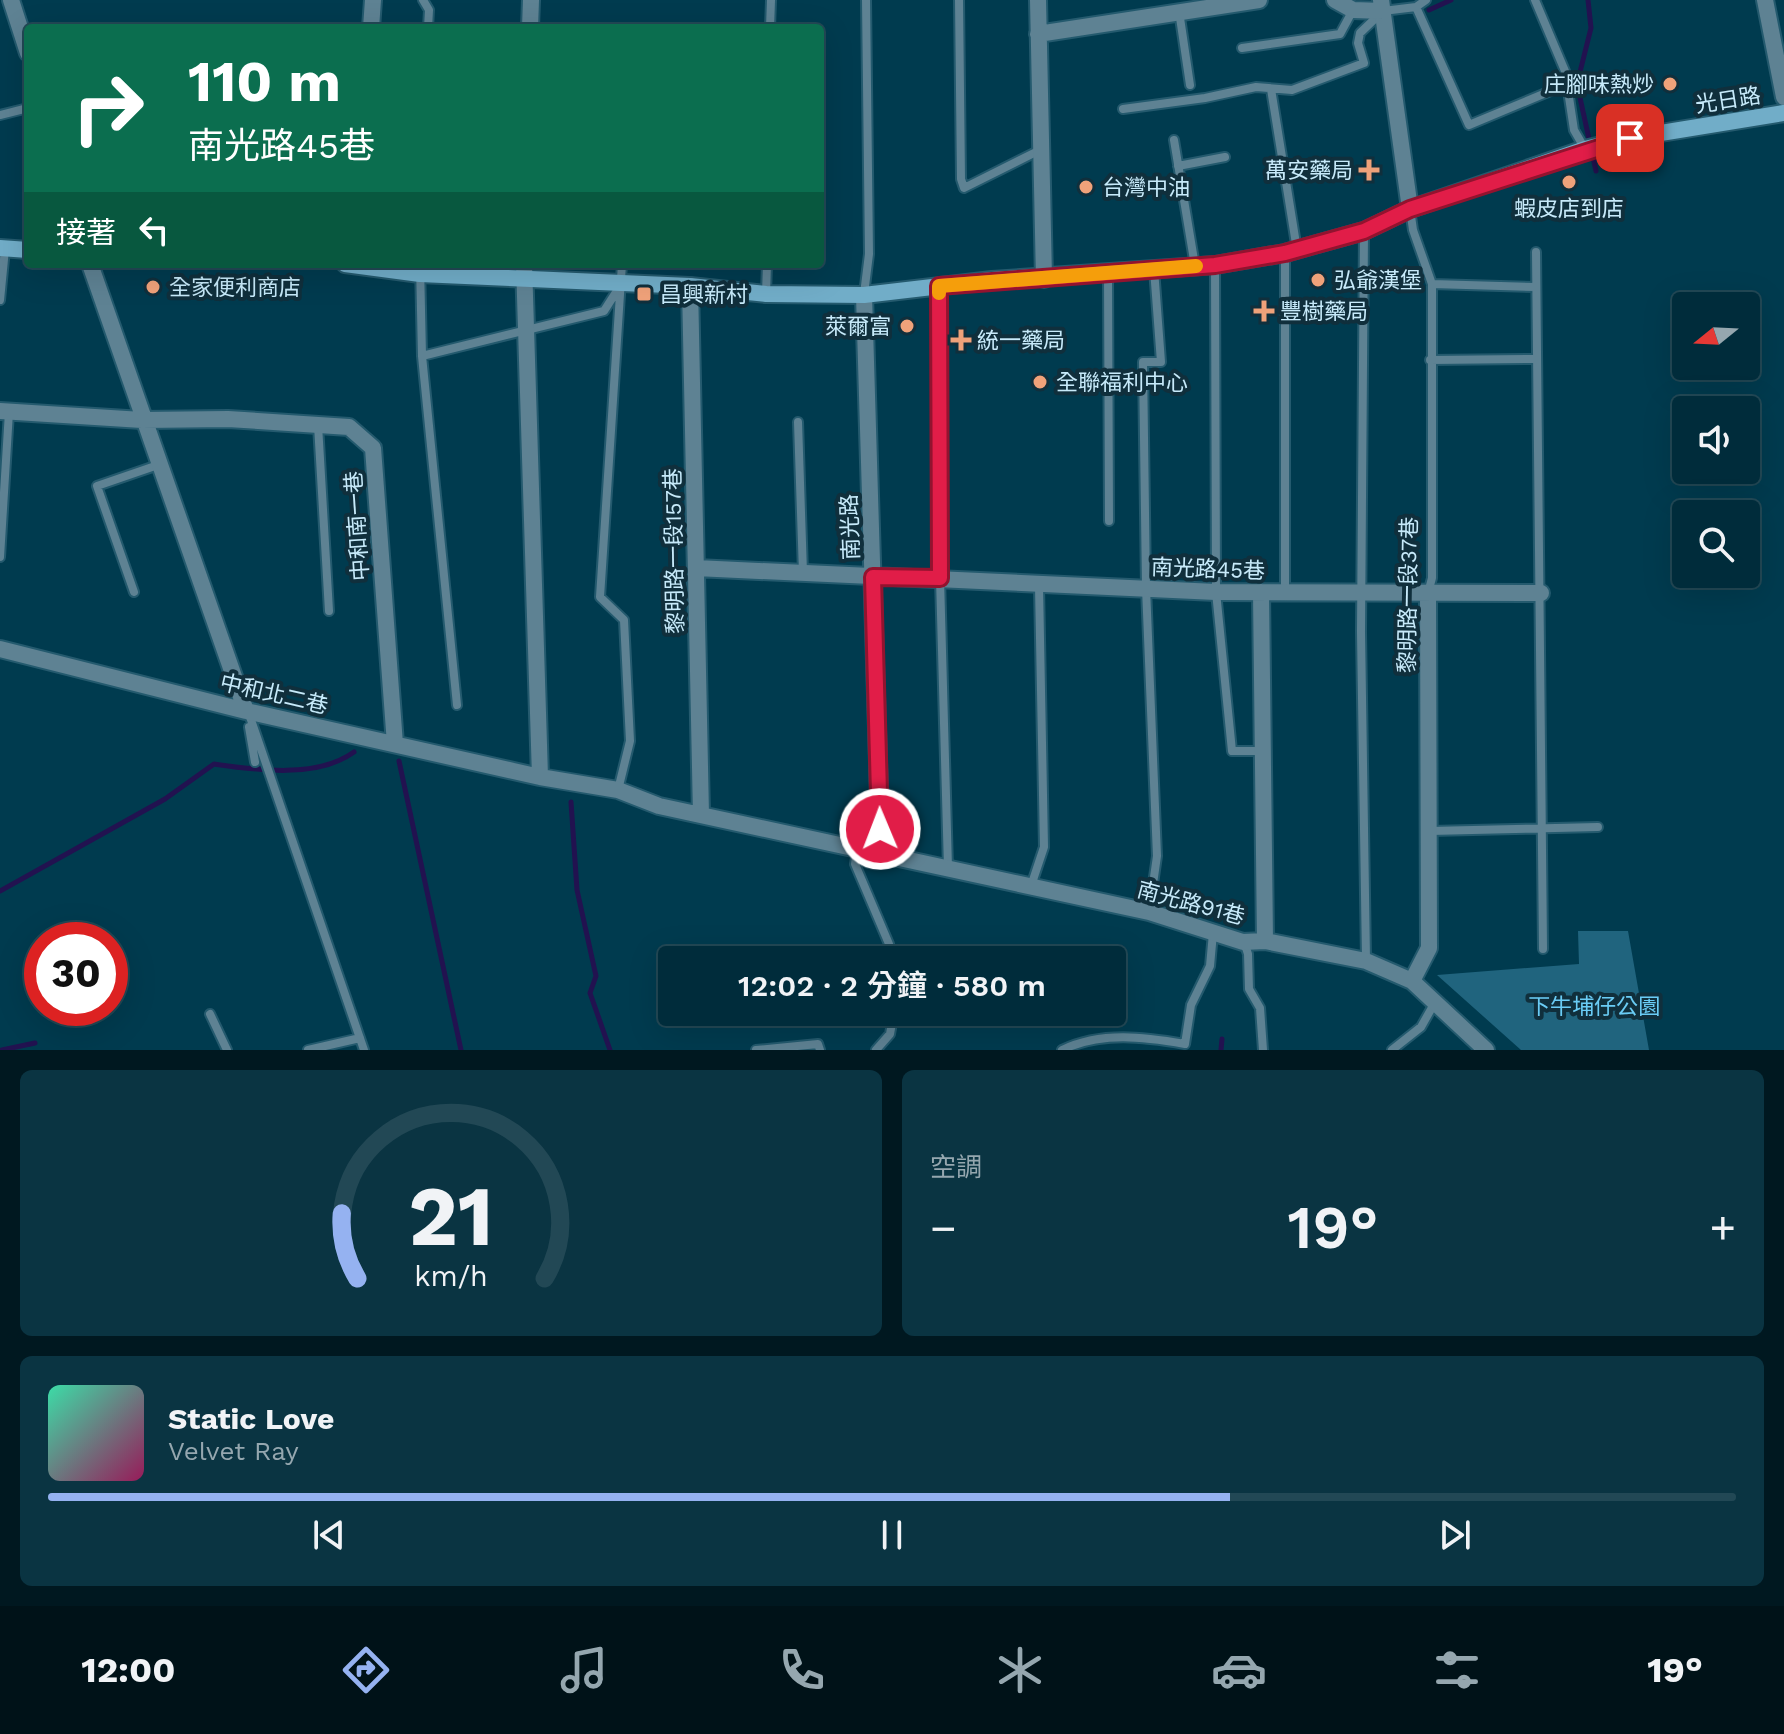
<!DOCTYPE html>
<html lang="zh-TW">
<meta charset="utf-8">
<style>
:root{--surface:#002c3b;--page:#0a3442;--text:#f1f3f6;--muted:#95a7af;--line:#224855;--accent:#95b2f1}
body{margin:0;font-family:"Work Sans","Noto Sans TC",sans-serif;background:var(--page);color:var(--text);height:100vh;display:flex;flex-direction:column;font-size:30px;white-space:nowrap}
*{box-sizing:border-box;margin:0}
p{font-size:26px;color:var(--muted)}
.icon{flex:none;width:44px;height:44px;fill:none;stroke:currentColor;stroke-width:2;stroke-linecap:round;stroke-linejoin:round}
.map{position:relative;height:1050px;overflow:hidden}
.side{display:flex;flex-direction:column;gap:20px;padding:20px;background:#001820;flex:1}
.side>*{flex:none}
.top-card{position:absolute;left:24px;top:24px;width:800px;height:244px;border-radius:8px;box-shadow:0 8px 32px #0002,0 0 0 2px var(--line);background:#0b6e4f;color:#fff;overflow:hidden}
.needle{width:52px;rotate:252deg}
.tools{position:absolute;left:1672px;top:292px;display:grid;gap:16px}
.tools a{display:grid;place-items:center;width:88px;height:88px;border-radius:8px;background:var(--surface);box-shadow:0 8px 32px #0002,0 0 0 2px var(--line);font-size:40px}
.speed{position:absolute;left:24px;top:922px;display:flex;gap:16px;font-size:40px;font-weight:700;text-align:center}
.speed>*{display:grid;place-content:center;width:104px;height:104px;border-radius:50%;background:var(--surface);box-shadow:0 8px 32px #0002,0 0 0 2px var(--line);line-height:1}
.speed .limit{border:12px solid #d22;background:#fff;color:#111}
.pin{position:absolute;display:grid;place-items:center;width:68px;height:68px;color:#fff;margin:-34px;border-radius:16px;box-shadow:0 4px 12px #0006}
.me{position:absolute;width:88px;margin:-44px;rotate:359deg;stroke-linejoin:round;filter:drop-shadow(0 0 6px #0008)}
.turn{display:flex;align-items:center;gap:28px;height:168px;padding:0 32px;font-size:36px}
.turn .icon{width:104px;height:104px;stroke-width:2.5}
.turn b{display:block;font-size:56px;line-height:68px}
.then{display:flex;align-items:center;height:76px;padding:0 32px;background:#0003;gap:16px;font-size:30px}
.big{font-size:60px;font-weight:600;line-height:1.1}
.side .widget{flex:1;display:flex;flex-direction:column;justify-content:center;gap:12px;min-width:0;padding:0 28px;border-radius:12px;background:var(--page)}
.side .dial{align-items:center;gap:0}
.dial svg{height:208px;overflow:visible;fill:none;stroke:var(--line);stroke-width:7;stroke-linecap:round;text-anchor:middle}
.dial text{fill:var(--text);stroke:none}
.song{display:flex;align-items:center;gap:24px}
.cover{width:96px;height:96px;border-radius:12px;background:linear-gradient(135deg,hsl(160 70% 55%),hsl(330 70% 35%))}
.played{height:8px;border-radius:4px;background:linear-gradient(90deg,var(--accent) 70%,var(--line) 70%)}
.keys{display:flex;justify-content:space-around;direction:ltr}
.heat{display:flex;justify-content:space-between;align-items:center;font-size:44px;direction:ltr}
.side .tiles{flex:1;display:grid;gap:20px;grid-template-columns:1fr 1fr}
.widget:last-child{grid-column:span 2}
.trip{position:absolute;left:658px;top:946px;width:468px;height:80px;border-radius:8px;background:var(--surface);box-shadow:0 8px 32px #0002,0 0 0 2px var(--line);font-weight:600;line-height:80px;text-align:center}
.menu{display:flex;height:128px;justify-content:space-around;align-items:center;background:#001218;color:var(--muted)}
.menu .icon{width:56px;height:56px}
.menu .active{color:var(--accent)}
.menu b{font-size:36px;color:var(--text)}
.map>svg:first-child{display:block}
</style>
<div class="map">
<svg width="1784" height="1050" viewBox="0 0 1784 1050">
<rect width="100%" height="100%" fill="#003b4f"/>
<!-- green -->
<path fill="#20647e" d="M1578,931H1628L1649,1050H1521L1437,975L1579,964Z"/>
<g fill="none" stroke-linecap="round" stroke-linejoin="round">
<!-- stream -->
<path stroke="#221250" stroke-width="5" d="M1588,0L1591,28L1577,84L1596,171
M1429,10L1451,0
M399,761L461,1050
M571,802L577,890L596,976L590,993L610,1050
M0,891L165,799L214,764C256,770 317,779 354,752
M2,1050L35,1043
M1221,1050L1222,1039"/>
<defs>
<path id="service" d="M423,0L429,10L428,28
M959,0L961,179L964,188L1042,149
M1535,0L1565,71L1574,130L1585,149
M1416,7L1469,125L1565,85
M1179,11L1190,85
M770,28L771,0
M1242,48L1340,34L1353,10
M1271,89L1297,250
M1123,109L1205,98L1256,87L1292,90L1364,63L1358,43L1360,33L1383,11L1416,7L1426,0
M0,115L28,108
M1174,140L1195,266
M1178,166L1225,157
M1410,209L1413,230L1432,284V578L1428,593
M1364,231L1361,632L1366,960
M1536,252L1543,949
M1285,253V593
M420,264L422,356L457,705
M1215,265L1216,592L1232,751H1260
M1108,274L1109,521
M1432,284L1535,287
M939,287L940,578L948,868
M766,294L767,264
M864,294L869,254L866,0
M0,300L5,249
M422,356L604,311L620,286
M1430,360L1536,359
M798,422L803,573
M318,425L329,611
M0,557L9,412
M134,592L97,486L158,465
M249,714L364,1050
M249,727L255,762
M618,790L630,741L624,620L600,597L622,264
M1430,831L1598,827
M857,850L855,864L889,944L891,960
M1031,886L1044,847L1039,586
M1149,912L1157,856L1146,588L1143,362H1161L1154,269
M1244,942L1248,954L1249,989L1260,1008L1263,1050
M210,1014L227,1050
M308,1050L360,1038
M756,1050L818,1044L820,1050
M876,1050L890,1034L894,1012
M1062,1050C1101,1031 1145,1037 1185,1044L1191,1005L1210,966L1213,933
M1392,1050L1421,1027L1434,1004"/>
<path id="minor" d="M11,0L28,53
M1038,0L1044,279
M1335,0L1353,10L1383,11
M1381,0L1410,209
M1765,0L1784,97
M371,28L373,0
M530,28L531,0
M1038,34L1259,0
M90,264L246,711
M524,264L540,777
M690,286L701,815
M864,295L880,829L874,854
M0,411L142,420L228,419L349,427L373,448L395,744
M696,568L1216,592L1541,593
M1261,592L1265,941
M0,649L246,711L540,777L618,790L659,806L1149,912L1243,942L1265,941L1366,961L1412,981L1486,1050
M1412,981L1429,948L1428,594"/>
<path id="secondary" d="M0,248L28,250
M345,264L420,274L690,286L766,294L864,295L992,280L1215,265L1285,253L1364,231L1410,209L1585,149L1630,138L1784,113"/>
</defs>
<!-- service casing -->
<use href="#service" stroke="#245a6e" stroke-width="12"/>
<!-- minor casing -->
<use href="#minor" stroke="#245a6e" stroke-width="20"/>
<!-- secondary casing -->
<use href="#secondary" stroke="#245a6e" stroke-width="20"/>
<!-- service -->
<use href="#service" stroke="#5e8293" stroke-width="8"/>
<!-- minor -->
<use href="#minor" stroke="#5e8293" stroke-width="16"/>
<!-- secondary -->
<use href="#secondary" stroke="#71adc8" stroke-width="16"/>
</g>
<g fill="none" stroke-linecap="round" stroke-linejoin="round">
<defs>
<path id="route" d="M880,829L873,577L940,578L939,286L1215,265L1285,253L1364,231L1410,209L1630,138"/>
</defs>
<!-- route casing -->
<use href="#route" stroke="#92132f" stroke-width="20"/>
<!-- route -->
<use href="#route" stroke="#e11d48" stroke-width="14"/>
<!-- slow -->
<path stroke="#f59e0b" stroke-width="14" d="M939,293V286L1196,266"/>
</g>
<!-- markers -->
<g fill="#f0a27a" stroke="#102f3c" stroke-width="3">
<circle cx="1670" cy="84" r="8"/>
<path d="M1365 158h8v8h8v8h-8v8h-8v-8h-8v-8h8z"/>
<circle cx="1569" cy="182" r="8"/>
<circle cx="1086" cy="187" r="8"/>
<circle cx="1318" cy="280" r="8"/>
<circle cx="153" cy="287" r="8"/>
<rect x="636" y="286" width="16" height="16" rx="4"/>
<path d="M1260 299h8v8h8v8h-8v8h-8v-8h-8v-8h8z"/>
<circle cx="907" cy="326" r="8"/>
<path d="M957 328h8v8h8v8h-8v8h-8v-8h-8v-8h8z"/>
<circle cx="1040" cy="382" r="8"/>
</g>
<g text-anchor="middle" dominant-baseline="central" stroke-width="8" stroke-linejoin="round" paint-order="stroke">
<!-- poi labels -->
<g font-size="22" fill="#c7eafa" stroke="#102f3c" text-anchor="start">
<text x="1654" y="84" text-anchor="end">庄腳味熱炒</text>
<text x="1353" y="170" text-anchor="end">萬安藥局</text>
<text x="1102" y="187">台灣中油</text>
<text x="1569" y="208" text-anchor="middle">蝦皮店到店</text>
<text x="1334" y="280">弘爺漢堡</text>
<text x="169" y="287">全家便利商店</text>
<text x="660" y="294">昌興新村</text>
<text x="1280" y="311">豐樹藥局</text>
<text x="891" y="326" text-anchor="end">萊爾富</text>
<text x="977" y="340">統一藥局</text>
<text x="1056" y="382">全聯福利中心</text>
</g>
<!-- street labels -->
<g font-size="22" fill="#c7eafa" stroke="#102f3c">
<text transform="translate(1728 100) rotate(-9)">光日路</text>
<text transform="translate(357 526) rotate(-94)">中和南一巷</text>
<text transform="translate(850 527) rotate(-92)">南光路</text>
<text transform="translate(674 551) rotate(-91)">黎明路一段157巷</text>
<text transform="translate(1208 569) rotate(2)">南光路45巷</text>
<text transform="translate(1408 595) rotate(-89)">黎明路一段37巷</text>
<text transform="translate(274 694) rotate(13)">中和北二巷</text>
<text transform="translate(1191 903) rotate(15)">南光路91巷</text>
</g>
<!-- park labels -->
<g font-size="22" fill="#6accf5" stroke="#102f3c">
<text x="1594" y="1006">下牛埔仔公園</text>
</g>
</g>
</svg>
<div class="tools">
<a><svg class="needle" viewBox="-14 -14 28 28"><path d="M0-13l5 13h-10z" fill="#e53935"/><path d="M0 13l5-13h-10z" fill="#95a7af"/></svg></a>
<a><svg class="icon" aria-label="sound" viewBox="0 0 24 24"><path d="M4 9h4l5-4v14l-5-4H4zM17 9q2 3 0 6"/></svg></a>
<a><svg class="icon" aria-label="search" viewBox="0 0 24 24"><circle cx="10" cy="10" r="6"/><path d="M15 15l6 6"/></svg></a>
</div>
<div class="speed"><div class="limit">30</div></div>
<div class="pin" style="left:1630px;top:138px;background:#d93025"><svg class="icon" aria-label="arrive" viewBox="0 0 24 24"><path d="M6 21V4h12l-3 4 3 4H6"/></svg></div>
<svg class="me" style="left:880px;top:829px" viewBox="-20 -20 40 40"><circle r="17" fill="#e11d48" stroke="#fff" stroke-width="3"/><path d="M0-11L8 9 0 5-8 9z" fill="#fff"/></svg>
<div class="trip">12:02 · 2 分鐘 · 580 m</div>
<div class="top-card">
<div class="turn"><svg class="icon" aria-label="right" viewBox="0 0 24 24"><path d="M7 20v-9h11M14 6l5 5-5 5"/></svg><div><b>110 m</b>南光路45巷</div></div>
<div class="then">接著<svg class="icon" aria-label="left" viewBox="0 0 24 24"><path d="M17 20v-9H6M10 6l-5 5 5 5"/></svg></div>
</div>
</div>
<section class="side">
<div class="tiles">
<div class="widget dial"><svg viewBox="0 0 100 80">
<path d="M14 69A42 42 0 1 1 86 69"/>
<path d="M14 69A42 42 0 0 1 8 44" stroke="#95b2f1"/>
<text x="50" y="56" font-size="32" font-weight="700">21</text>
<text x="50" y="72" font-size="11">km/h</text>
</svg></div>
<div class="widget"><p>空調</p>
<div class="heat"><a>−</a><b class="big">19°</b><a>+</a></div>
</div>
<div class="widget">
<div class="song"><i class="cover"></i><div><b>Static Love</b><p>Velvet Ray</p></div></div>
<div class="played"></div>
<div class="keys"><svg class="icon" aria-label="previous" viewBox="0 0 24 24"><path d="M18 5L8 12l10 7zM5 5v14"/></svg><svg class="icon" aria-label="pause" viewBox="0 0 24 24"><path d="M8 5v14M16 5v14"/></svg><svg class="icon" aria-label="next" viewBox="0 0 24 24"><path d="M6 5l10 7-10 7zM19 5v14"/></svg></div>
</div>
</div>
</section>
<nav class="menu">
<b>12:00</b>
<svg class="icon active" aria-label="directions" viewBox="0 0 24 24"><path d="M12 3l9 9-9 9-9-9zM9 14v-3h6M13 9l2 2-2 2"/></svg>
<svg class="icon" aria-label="music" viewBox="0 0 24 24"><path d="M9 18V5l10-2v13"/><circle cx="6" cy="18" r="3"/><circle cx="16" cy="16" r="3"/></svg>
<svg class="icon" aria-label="phone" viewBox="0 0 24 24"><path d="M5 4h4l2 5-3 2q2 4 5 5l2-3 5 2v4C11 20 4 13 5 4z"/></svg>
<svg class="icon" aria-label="climate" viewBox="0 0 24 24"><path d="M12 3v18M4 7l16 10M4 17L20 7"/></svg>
<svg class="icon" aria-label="car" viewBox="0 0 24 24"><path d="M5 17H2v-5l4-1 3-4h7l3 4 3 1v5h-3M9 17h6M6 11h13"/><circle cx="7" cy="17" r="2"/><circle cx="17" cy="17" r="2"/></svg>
<svg class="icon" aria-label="filters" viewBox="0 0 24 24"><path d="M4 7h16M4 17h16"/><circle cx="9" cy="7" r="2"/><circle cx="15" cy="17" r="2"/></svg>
<b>19°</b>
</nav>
